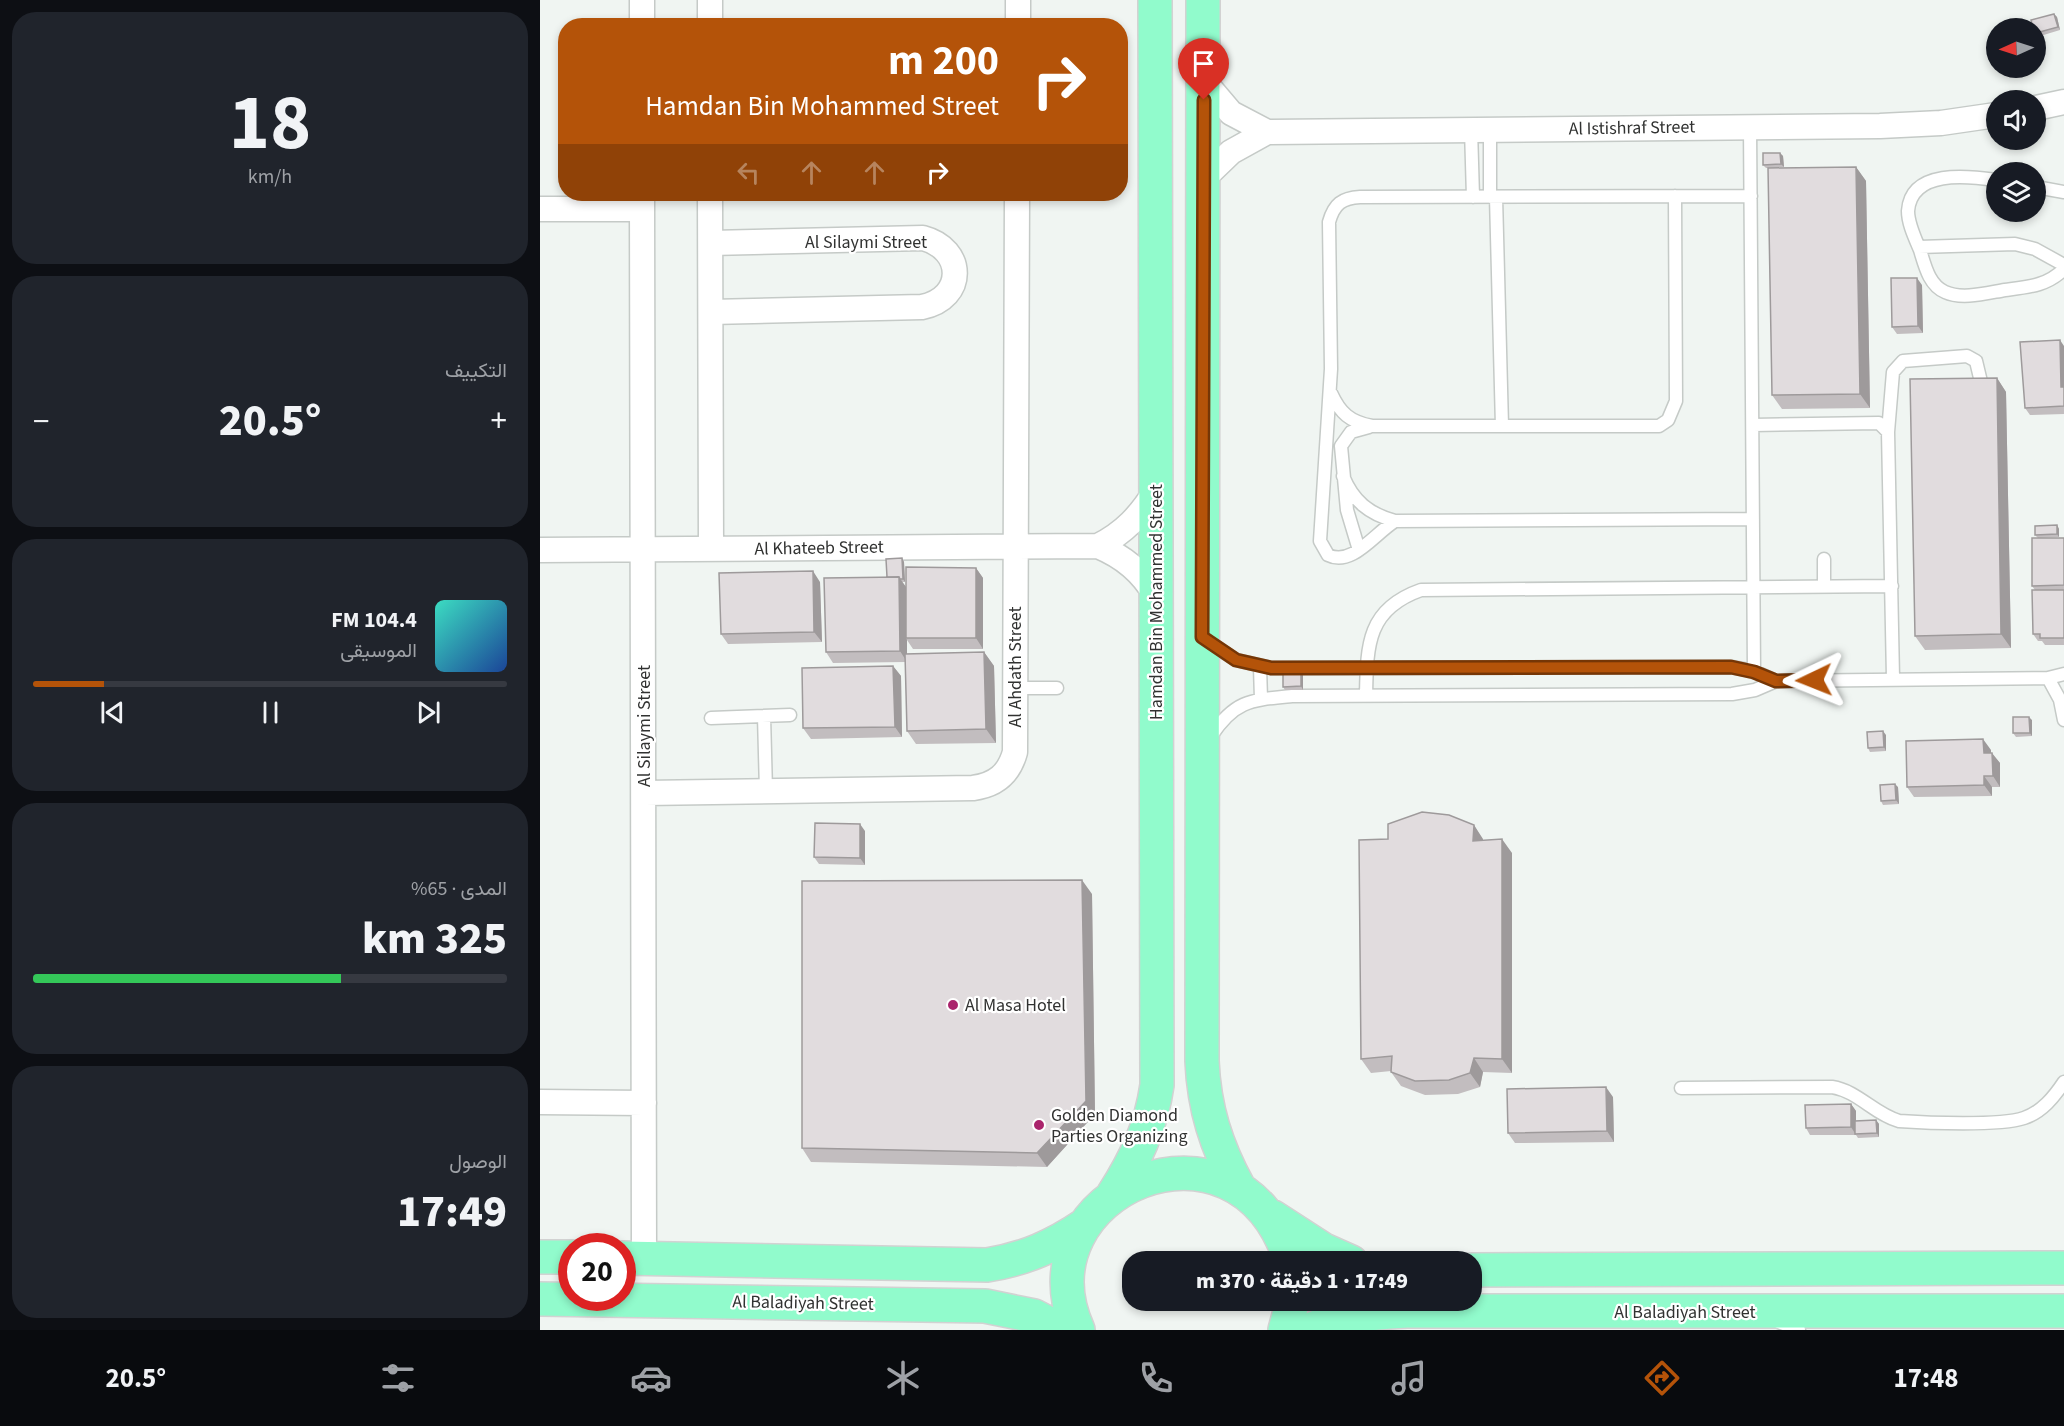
<!DOCTYPE html>
<html lang="ar">
<meta charset="utf-8">
<style>
:root{--surface:#171b24;--page:#20242c;--text:#f1f3f6;--muted:#9ea1a6;--line:#363941;--accent:#b45309}
body{margin:0;font-family:"Source Sans 3",Vazirmatn,sans-serif;background:var(--page);color:var(--text);direction:rtl;height:100vh;display:flex;flex-direction:column;font-size:22px;white-space:nowrap}
*{box-sizing:border-box;margin:0}
p{font-size:20px;color:var(--muted)}
.icon{flex:none;width:33px;height:33px;fill:none;stroke:currentColor;stroke-width:2;stroke-linecap:round;stroke-linejoin:round}
.map{position:relative;flex:1;overflow:hidden;direction:ltr}
.sheet{display:flex;flex-direction:column;gap:12px;padding:12px;background:#0d0f14;width:540px}
.sheet>*{flex:none}
.hud{position:absolute;left:18px;top:18px;width:570px;height:183px;border-radius:24px;box-shadow:0 3px 9px #0003;direction:rtl;background:#b45309;color:#fff;overflow:hidden}
.needle{width:39px;rotate:267deg}
.tools{position:absolute;left:1446px;top:18px;display:grid;gap:12px}
.tools a{display:grid;place-items:center;width:60px;height:60px;border-radius:50%;background:var(--surface);box-shadow:0 3px 9px #0003;font-size:30px}
.speed{position:absolute;left:18px;top:1233px;display:flex;gap:12px;font-size:30px;font-weight:700;text-align:center}
.speed>*{display:grid;place-content:center;width:78px;height:78px;border-radius:50%;background:var(--surface);box-shadow:0 3px 9px #0003;line-height:1}
.speed .limit{border:9px solid #d22;background:#fff;color:#111}
.pin{position:absolute;display:grid;place-items:center;width:51px;height:51px;color:#fff;margin:-62px -26px;border-radius:50% 50% 50% 0;rotate:-45deg;box-shadow:0 0 6px #0007}
.pin .icon{rotate:45deg}
.me{position:absolute;width:66px;margin:-33px;rotate:268deg;stroke-linejoin:round;filter:drop-shadow(0 0 4px #0008)}
.turn{display:flex;align-items:center;gap:21px;height:126px;padding:0 30px;font-size:27px}
.turn .icon{width:78px;height:78px;stroke-width:2.5}
.turn b{display:block;font-size:42px;line-height:51px}
.lanes{display:flex;align-items:center;height:57px;padding:0 30px;background:#0003;justify-content:center;gap:30px;direction:ltr}
.lanes .off{opacity:.35}
.big{font-size:45px;font-weight:800;line-height:1.1}
.sheet .widget{flex:1;display:flex;flex-direction:column;justify-content:center;gap:9px;min-width:0;padding:0 21px;border-radius:24px;background:var(--page)}
.sheet .dial{align-items:center;gap:0}
.dial b{font-size:78px;line-height:1}
.song{display:flex;align-items:center;gap:18px}
.cover{width:72px;height:72px;border-radius:9px;background:linear-gradient(135deg,hsl(170 70% 55%),hsl(220 70% 35%))}
.played{height:6px;border-radius:3px;background:linear-gradient(90deg,var(--accent) 15%,var(--line) 15%)}
.keys{display:flex;justify-content:space-around;direction:ltr}
.heat{display:flex;justify-content:space-between;align-items:center;font-size:33px;direction:ltr}
.charge{height:9px;border-radius:4px;background:linear-gradient(90deg,#34c759 65%,var(--line) 0)}
.trip{position:absolute;left:582px;top:1251px;width:360px;height:60px;border-radius:24px;background:var(--surface);box-shadow:0 3px 9px #0003;font-weight:800;line-height:60px;text-align:center;direction:rtl}
.tabs{display:flex;height:96px;justify-content:space-around;align-items:center;background:#090b0e;color:var(--muted)}
.tabs .icon{width:42px;height:42px}
.tabs .selected{color:var(--accent)}
.tabs b{font-size:27px;color:var(--text)}
main{display:flex;flex:1;min-height:0}
.map>svg:first-child{display:block}
</style>
<main>
<div class="map">
<svg width="1524" height="1330" viewBox="0 0 1524 1330">
<rect width="100%" height="100%" fill="#f0f5f2"/>
<g fill="none" stroke-linecap="round" stroke-linejoin="round">
<defs>
<path id="lane" d="M1210,126L1214,671
M931,129L933,197
M950,129V197
M1456,180C1428,176 1371,169 1368,211C1368,224 1375,238 1380,250C1385,266 1389,285 1405,292C1422,300 1447,293 1465,290C1488,287 1507,286 1524,269
M1496,187L1524,192
M956,197L962,426
M1379,247L1475,244L1495,249L1524,265
M791,393C800,413 810,422 832,426H1119L1128,420L1136,401L1135,196
M1213,425L1339,423L1348,432L1353,678
M1348,432L1353,372L1363,361L1427,356L1436,361L1441,382
M803,476C813,501 829,514 855,521L1213,519
M855,521C834,534 812,567 788,555L780,541L791,369L789,222C794,204 802,198 820,197L1211,196
M819,550L807,510L801,446L811,432L829,427
M1284,559V586
M667,641L696,660L731,668L1191,667L1214,671L1236,681
M720,667L721,699
M1508,678L1520,700L1524,720
M475,688H517
M826,695C827,645 827,609 881,590L1352,586
M224,716L226,791
M171,718L250,715
M671,736C695,700 711,700 752,696L1192,694L1215,690L1236,681L1508,678L1524,674
M1141,1088L1292,1087C1318,1091 1334,1114 1359,1121C1387,1123 1460,1126 1484,1118C1502,1112 1514,1097 1524,1082
M1236,1321L1259,1330"/>
<path id="street" d="M102,0V26
M170,26V0
M478,26V0
M663,80L691,113L727,132L1340,126L1401,123L1456,115
M1496,108L1524,102
M665,177L691,152L727,132
M102,194L104,1259
M170,194L171,549
M0,209H102
M171,243L383,238C425,249 426,298 382,307L171,312
M558,546C584,533 601,515 616,490
M0,550L558,546C584,557 602,572 616,596
M105,793L433,788C456,785 469,774 475,752L477,194
M0,1102L104,1103"/>
<path id="primary" d="M663,0L662,1061C664,1108 676,1146 699,1188
M573,1195C596,1159 611,1127 617,1085L615,0
M733,1217L784,1250L811,1262
M0,1257H32
M82,1258L447,1265C485,1259 514,1246 545,1225
M932,1270L1524,1268
M0,1299L445,1306L494,1316L521,1330
M538,1330C476,1192 698,1094 751,1262
M745,1330L753,1300
M769,1330C800,1317 833,1312 867,1311H1524"/>
</defs>
<!-- lane casing -->
<use href="#lane" stroke="#c5cac7" stroke-width="15"/>
<!-- street casing -->
<use href="#street" stroke="#c5cac7" stroke-width="27"/>
<!-- primary casing -->
<use href="#primary" stroke="#d2d2d2" stroke-width="36"/>
<!-- lane -->
<use href="#lane" stroke="#fff" stroke-width="12"/>
<!-- street -->
<use href="#street" stroke="#fff" stroke-width="24"/>
<!-- primary -->
<use href="#primary" stroke="#91fbcc" stroke-width="33"/>
</g>
<!-- wall -->
<path fill="#c2bdbf" d="M1514,14L1517,17L1520,30L1497,37L1496,35V28Z
M1240,153L1243,156L1244,167L1226,168L1223,165Z
M1316,167L1326,181L1330,408L1242,409L1232,395Z
M1382,285L1383,333L1357,334L1352,327Z
M1524,346V414L1490,415L1485,408Z
M1457,378L1466,392L1471,648L1385,650L1375,636Z
M1517,525L1519,529V537L1498,538L1495,535Z
M1524,538V645H1505L1502,641H1498L1493,634L1495,590L1492,586Z
M362,558L364,562L365,582H362L366,587L436,568L443,578V649H373L367,640V654L444,652L454,666L456,743L376,744L367,731L365,662L293,663L286,652Z
M280,582L282,642L188,644L181,634Z
M353,666L361,676L362,737L271,739L263,728Z
M763,671V690H745L743,687Z
M1492,720V736L1476,737L1473,733Z
M1346,735V751L1330,752L1328,748Z
M1451,750V753L1460,763V787H1452V796L1374,797L1367,787Z
M1358,787L1359,804L1343,805L1341,801Z
M934,825L943,841L972,853V1073L943,1072L940,1087L918,1094L885,1095L861,1086L851,1072V1071L831,1073L821,1059L848,839Z
M325,831V865L279,864L274,857Z
M552,894L555,1114L507,1167L271,1162L262,1148Z
M1073,1097L1074,1142L975,1143L968,1133Z
M1311,1104L1316,1111V1121L1336,1120L1339,1124V1137L1318,1138L1316,1135H1270L1266,1128Z"/>
<!-- shaded-wall -->
<path fill="#9e9a9b" d="M1514,14L1517,17L1520,30L1518,27Z
M1240,153L1243,156L1244,167L1241,164Z
M1316,167L1326,181L1330,408L1320,394Z
M1377,278L1382,285L1383,333L1378,326Z
M1520,340L1524,346V391L1521,387Z
M1457,378L1466,392L1471,648L1461,634Z
M1517,525L1519,529V537L1517,534Z
M362,558L364,562L365,582L363,579Z
M436,568L443,578V649L436,638Z
M273,571L280,582L282,642L274,632Z
M359,577L366,587V638L367,640V662L360,651Z
M444,652L454,666L456,743L446,729Z
M353,666L361,676L362,737L355,727Z
M761,668L763,671V690L761,686Z
M1489,717L1492,720V736L1490,733Z
M1343,731L1346,735V751L1344,747Z
M1443,739L1451,750V763L1444,753Z
M1452,753L1460,763V787L1453,776Z
M1444,776L1452,787V796L1444,785Z
M1355,784L1358,787L1359,804L1356,800Z
M320,824L325,831V865L320,858Z
M934,825L943,839V855L933,841Z
M962,839L972,853V1073L962,1059Z
M542,880L552,894L555,1114L507,1167L497,1153Z
M934,1058L943,1072L940,1087L930,1073Z
M1066,1087L1073,1097L1074,1142L1067,1131Z
M1311,1104L1316,1111V1135L1311,1127Z
M1336,1120L1339,1124V1137L1337,1133Z"/>
<!-- building -->
<path fill="#e1dcde" stroke="#9e9a9b" stroke-width="1.5" d="M1514,14L1518,27L1496,33V28H1493L1491,20Z
M1223,153H1240L1241,164L1223,165Z
M1316,167L1320,394L1232,395L1228,168Z
M1351,278H1377L1378,326L1352,327Z
M1520,340L1521,387H1524V406L1485,408L1480,342Z
M1457,378L1461,634L1375,636L1370,379Z
M1517,525V534L1495,535V526Z
M1492,538H1524V585L1492,586Z
M362,558L363,579H360L359,577H347L346,559Z
M366,567L436,568V638H366Z
M273,571L274,632L181,634L179,573Z
M359,577L360,651L286,652L284,578Z
M1492,590H1524V638H1500V634H1493Z
M444,652L446,729L367,731L365,654Z
M353,666L355,727L263,728L262,668Z
M743,668H761V686L743,687Z
M1473,717H1489L1490,733H1473Z
M1343,731L1344,747L1328,748L1327,732Z
M1443,739L1444,753H1452L1453,776H1444V785L1367,787L1366,741Z
M1355,784L1356,800L1341,801L1340,785Z
M882,812L909,815L934,825L933,841L962,839V1059L934,1058L930,1073L909,1080L875,1081L851,1072L852,1056L821,1059L819,840L848,839V824Z
M275,823L320,824V858L274,857Z
M542,880L546,1101L497,1153L262,1148V881Z
M1066,1087L1067,1131L968,1133L967,1089Z
M1311,1104V1127L1266,1128L1265,1105Z
M1336,1120L1337,1133L1315,1134V1121Z"/>
<g fill="none" stroke-linecap="round" stroke-linejoin="round">
<defs>
<path id="route" d="M664,100L662,637L696,660L731,668L1191,667L1214,672L1236,681L1274,680"/>
</defs>
<!-- route casing -->
<use href="#route" stroke="#753606" stroke-width="15"/>
<!-- route -->
<use href="#route" stroke="#b45309" stroke-width="10"/>
</g>
<!-- markers -->
<g fill="#aa246c" stroke="#fff" stroke-width="2">
<circle cx="413" cy="1005" r="6"/>
<circle cx="499" cy="1125" r="6"/>
</g>
<g text-anchor="middle" dominant-baseline="central" stroke-width="4.5" stroke-linejoin="round" paint-order="stroke">
<!-- street labels -->
<g font-size="18" fill="#313231" stroke="#fff">
<text transform="translate(1092 128) rotate(-1)">Al Istishraf Street</text>
<text x="326" y="242">Al Silaymi Street</text>
<text transform="translate(279 548) rotate(-1)">Al Khateeb Street</text>
<text transform="translate(616 602) rotate(-90)">Hamdan Bin Mohammed Street</text>
<text transform="translate(475 667) rotate(-90)">Al Ahdath Street</text>
<text transform="translate(104 726) rotate(-90)">Al Silaymi Street</text>
<text transform="translate(263 1303) rotate(1)">Al Baladiyah Street</text>
<text x="1145" y="1312">Al Baladiyah Street</text>
</g>
<!-- poi labels -->
<g font-size="18" fill="#313231" stroke="#fff" text-anchor="start">
<text x="425" y="1005">Al Masa Hotel</text>
<text x="511" y="1115">Golden Diamond<tspan x="511" dy="21">Parties Organizing</tspan></text>
</g>
</g>
</svg>
<div class="tools">
<a><svg class="needle" viewBox="-14 -14 28 28"><path d="M0-13l5 13h-10z" fill="#e53935"/><path d="M0 13l5-13h-10z" fill="#9ea1a6"/></svg></a>
<a><svg class="icon" aria-label="sound" viewBox="0 0 24 24"><path d="M4 9h4l5-4v14l-5-4H4zM17 9q2 3 0 6"/></svg></a>
<a><svg class="icon" aria-label="layers" viewBox="0 0 24 24"><path d="M12 4l9 5-9 5-9-5zM3 14l9 5 9-5"/></svg></a>
</div>
<div class="speed"><div class="limit">20</div></div>
<div class="pin" style="left:664px;top:100px;background:#d93025"><svg class="icon" aria-label="arrive" viewBox="0 0 24 24"><path d="M6 21V4h12l-3 4 3 4H6"/></svg></div>
<svg class="me" style="left:1274px;top:680px" viewBox="-20 -20 40 40"><path d="M0-17L14 15 0 8-14 15z" fill="#b45309" stroke="#fff" stroke-width="4"/></svg>
<div class="trip">17:49 · 1 دقيقة · 370 m</div>
<div class="hud">
<div class="turn"><svg class="icon" aria-label="right" viewBox="0 0 24 24"><path d="M7 20v-9h11M14 6l5 5-5 5"/></svg><div><b>200 m</b>Hamdan Bin Mohammed Street</div></div>
<div class="lanes"><svg class="icon off" aria-label="left" viewBox="0 0 24 24"><path d="M17 20v-9H6M10 6l-5 5 5 5"/></svg><svg class="icon off" aria-label="ahead" viewBox="0 0 24 24"><path d="M12 20V5M6 11l6-6 6 6"/></svg><svg class="icon off" aria-label="ahead" viewBox="0 0 24 24"><path d="M12 20V5M6 11l6-6 6 6"/></svg><svg class="icon" aria-label="right" viewBox="0 0 24 24"><path d="M7 20v-9h11M14 6l5 5-5 5"/></svg></div>
</div>
</div>
<section class="sheet">
<div class="widget dial"><b>18</b><p>km/h</p></div>
<div class="widget"><p>التكييف</p>
<div class="heat"><a>−</a><b class="big">20.5°</b><a>+</a></div>
</div>
<div class="widget">
<div class="song"><i class="cover"></i><div><b>104.4 FM</b><p>الموسيقى</p></div></div>
<div class="played"></div>
<div class="keys"><svg class="icon" aria-label="previous" viewBox="0 0 24 24"><path d="M18 5L8 12l10 7zM5 5v14"/></svg><svg class="icon" aria-label="pause" viewBox="0 0 24 24"><path d="M8 5v14M16 5v14"/></svg><svg class="icon" aria-label="next" viewBox="0 0 24 24"><path d="M6 5l10 7-10 7zM19 5v14"/></svg></div>
</div>
<div class="widget"><p>المدى · 65%</p><b class="big">325 km</b><div class="charge"></div></div>
<div class="widget"><p>الوصول</p><b class="big">17:49</b></div>
</section>
</main>
<nav class="tabs">
<b>17:48</b>
<svg class="icon selected" aria-label="directions" viewBox="0 0 24 24"><path d="M12 3l9 9-9 9-9-9zM9 14v-3h6M13 9l2 2-2 2"/></svg>
<svg class="icon" aria-label="music" viewBox="0 0 24 24"><path d="M9 18V5l10-2v13"/><circle cx="6" cy="18" r="3"/><circle cx="16" cy="16" r="3"/></svg>
<svg class="icon" aria-label="phone" viewBox="0 0 24 24"><path d="M5 4h4l2 5-3 2q2 4 5 5l2-3 5 2v4C11 20 4 13 5 4z"/></svg>
<svg class="icon" aria-label="climate" viewBox="0 0 24 24"><path d="M12 3v18M4 7l16 10M4 17L20 7"/></svg>
<svg class="icon" aria-label="car" viewBox="0 0 24 24"><path d="M5 17H2v-5l4-1 3-4h7l3 4 3 1v5h-3M9 17h6M6 11h13"/><circle cx="7" cy="17" r="2"/><circle cx="17" cy="17" r="2"/></svg>
<svg class="icon" aria-label="filters" viewBox="0 0 24 24"><path d="M4 7h16M4 17h16"/><circle cx="9" cy="7" r="2"/><circle cx="15" cy="17" r="2"/></svg>
<b>20.5°</b>
</nav>
